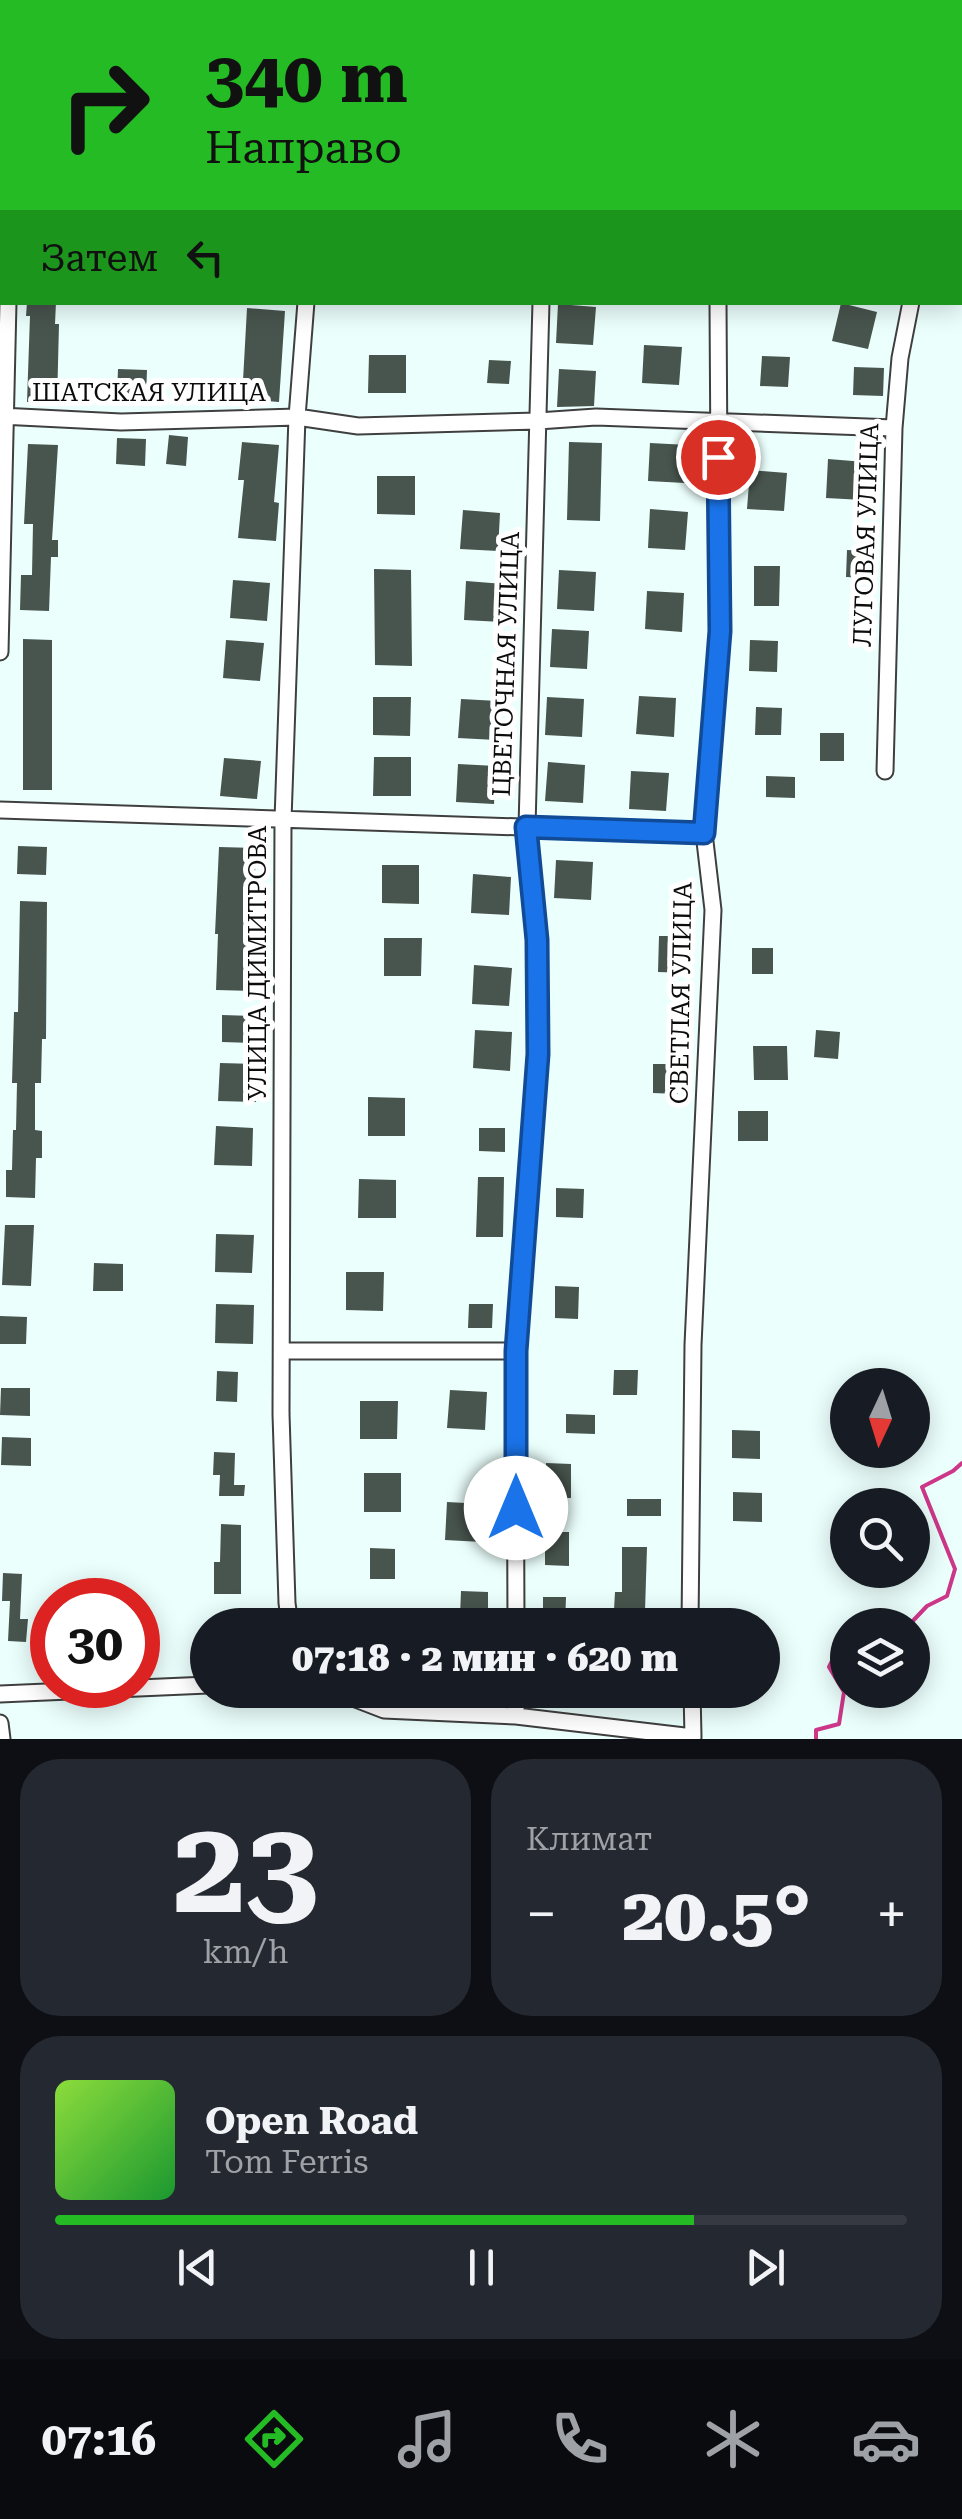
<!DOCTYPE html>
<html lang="ru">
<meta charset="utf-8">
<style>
:root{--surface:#171b24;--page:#242831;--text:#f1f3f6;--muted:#9ea1a6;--line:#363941;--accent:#24bb25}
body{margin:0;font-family:"Roboto Serif",serif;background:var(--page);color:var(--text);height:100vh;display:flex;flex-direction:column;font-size:38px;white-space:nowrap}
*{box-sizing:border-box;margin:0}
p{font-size:32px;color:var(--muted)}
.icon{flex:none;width:55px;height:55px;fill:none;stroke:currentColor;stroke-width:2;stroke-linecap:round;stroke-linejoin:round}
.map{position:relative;height:1739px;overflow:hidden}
.side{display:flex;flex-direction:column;gap:20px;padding:20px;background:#0d0f14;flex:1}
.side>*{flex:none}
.guide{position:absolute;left:0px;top:0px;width:962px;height:305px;box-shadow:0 5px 25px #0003;background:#24bb25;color:#111;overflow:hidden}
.needle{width:65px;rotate:184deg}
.controls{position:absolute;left:830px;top:1368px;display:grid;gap:20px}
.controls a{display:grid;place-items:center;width:100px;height:100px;border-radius:50%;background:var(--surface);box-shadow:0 5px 25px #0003;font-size:50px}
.speed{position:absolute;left:30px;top:1578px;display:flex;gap:20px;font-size:50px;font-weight:700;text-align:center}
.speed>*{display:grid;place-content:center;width:130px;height:130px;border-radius:50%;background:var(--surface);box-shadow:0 5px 25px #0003;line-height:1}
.speed .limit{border:15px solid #d22;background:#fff;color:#111}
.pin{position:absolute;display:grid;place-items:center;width:85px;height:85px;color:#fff;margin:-42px;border:5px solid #fff;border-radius:50%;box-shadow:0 2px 10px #0007}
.me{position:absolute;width:110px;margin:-55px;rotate:0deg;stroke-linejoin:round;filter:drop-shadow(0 0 8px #0008)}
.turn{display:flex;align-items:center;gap:35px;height:210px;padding:0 40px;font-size:45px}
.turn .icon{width:130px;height:130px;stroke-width:2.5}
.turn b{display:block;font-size:70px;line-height:85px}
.then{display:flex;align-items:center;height:95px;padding:0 40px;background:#0003;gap:20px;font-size:38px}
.big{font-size:75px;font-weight:800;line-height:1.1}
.side .tile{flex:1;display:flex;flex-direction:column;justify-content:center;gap:15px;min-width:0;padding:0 35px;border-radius:40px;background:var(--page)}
.side .dial{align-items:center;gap:0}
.dial b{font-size:130px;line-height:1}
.song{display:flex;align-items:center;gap:30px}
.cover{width:120px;height:120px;border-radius:15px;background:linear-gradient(135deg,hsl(90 70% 55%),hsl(130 70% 35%))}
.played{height:10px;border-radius:5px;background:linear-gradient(90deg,var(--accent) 75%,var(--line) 75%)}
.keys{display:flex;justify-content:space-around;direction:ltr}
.heat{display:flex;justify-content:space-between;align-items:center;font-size:55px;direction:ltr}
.side .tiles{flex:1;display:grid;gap:20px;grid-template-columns:1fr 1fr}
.tile:last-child{grid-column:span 2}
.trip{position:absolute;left:190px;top:1608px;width:590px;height:100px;border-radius:50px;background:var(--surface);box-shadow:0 5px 25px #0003;font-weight:800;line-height:100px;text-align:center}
.dock{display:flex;height:160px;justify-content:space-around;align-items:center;background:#090b0e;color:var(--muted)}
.dock .icon{width:70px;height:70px}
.dock .current{color:var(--accent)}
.dock b{font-size:45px;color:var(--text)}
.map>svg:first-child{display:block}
</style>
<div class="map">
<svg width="962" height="1739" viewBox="0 0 962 1739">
<rect width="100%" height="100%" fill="#ebfffc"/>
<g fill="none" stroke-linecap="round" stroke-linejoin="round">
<!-- stream -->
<path stroke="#cd3789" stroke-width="4" d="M909,1625L927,1606L947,1596L955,1569L922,1487L953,1471L962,1463
M816,1739V1730L839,1724L844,1692L829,1667L835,1655L848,1651"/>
</g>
<!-- building -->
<path fill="#48544e" d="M27,302H56L55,324H59L57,403L27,402L30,316H26Z
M841,303L877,312L868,349L832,341Z
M558,304L596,307L593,345L556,343Z
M247,308L285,311L279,402L242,399Z
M644,345L682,347L679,385L642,383Z
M369,355H406V393H368Z
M762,356L790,357L788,387L760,386Z
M489,360L511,361L509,384L487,383Z
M854,367L884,368L883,396L853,395Z
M118,369L147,370L146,397L117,395Z
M559,369L596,371L594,406L557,407Z
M169,435L188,437L186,466L166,464Z
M117,438L146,439L145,466L116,464Z
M242,442L279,445L274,502L279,503L276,541L238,538L244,480H238Z
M569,442L602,443L600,521L567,520Z
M650,443L688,445L685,483L648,481Z
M28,444L58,445L52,540H58V557H51L49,611L20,610L21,575H32L33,524H24Z
M828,459L865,462L863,500L826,498Z
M750,470L787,473L784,511L747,509Z
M377,476H415V515L377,514Z
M650,509L688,512L685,550L648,548Z
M463,510L500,513L498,551L460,549Z
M847,550L871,551V578L846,577Z
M754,566H780L779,606H754Z
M374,569L411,570L412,666L375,665Z
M559,570L596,572L594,611L557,609Z
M233,580L270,583L267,621L230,618Z
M466,581L504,584L502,622L464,620Z
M647,591L684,593L682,632L645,629Z
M552,629L589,631L587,669L550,667Z
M23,639L52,640V790H23Z
M226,640L264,643L260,681L223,678Z
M750,640L778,641L777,672L749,671Z
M639,696L676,698L674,737L636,734Z
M373,697H411L410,736L373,735Z
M547,697L584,699L582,737L545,735Z
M461,699L498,701L496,740L458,738Z
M756,707L782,708L781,735H755Z
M820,733H844V761H820Z
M374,757H411V796H373Z
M224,758L261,761L257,799L220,796Z
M548,762L585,765L583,803L545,801Z
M458,764L496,766L494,804L456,802Z
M631,771L669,773L666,811L629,809Z
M766,776L795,777V798L766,797Z
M18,846L47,847L46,875L17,874Z
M219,847L256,848L252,952L255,953L254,991L216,990L218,934H215Z
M556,860L593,862L591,900L554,898Z
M382,865H419V904L382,903Z
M473,874L511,877L509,915L471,913Z
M20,901L47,902L46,1039H42L41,1083H35V1130L42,1131V1158H36L35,1198L6,1197V1170H12L13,1130H16L17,1083H12L14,1012H18Z
M659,936H689L688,973L658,972Z
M384,938H422L421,976H384Z
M752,948H773V974H752Z
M474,965L512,968L509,1006L472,1004Z
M222,1015L253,1016V1043L222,1042Z
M475,1030L512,1032L510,1071L473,1068Z
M816,1030L840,1032L838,1059L814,1057Z
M753,1046H787L788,1080H754Z
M220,1063L257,1064L256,1102L218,1101Z
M653,1064H678V1094L653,1093Z
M368,1097L405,1098V1136H368Z
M738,1111H768V1141H738Z
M216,1126L253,1128L252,1166L214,1165Z
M479,1128H505V1152L479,1151Z
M478,1177H504L503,1237H476Z
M359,1179L396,1180V1218H358Z
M556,1188L584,1189L583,1218L556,1217Z
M5,1225H34L31,1286L2,1285Z
M216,1234L254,1235L252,1273L215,1272Z
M94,1263L123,1264V1291H93Z
M346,1272H384L383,1311L346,1310Z
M555,1286L579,1287L578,1319L555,1318Z
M216,1304L254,1305L253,1344L215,1343Z
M469,1304H493L492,1328H468Z
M0,1316L27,1317L26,1344H0Z
M614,1370H638L637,1395H613Z
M217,1371L238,1372L237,1402L216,1401Z
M1,1388H30V1416L0,1415Z
M450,1390L487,1392L485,1430L447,1428Z
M360,1401H398L397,1439H360Z
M566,1414L595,1415V1434L566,1433Z
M732,1430L760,1431V1459L732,1458Z
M2,1437L31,1438V1466L1,1465Z
M214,1452L235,1453L234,1485H245L244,1496H219L220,1475H213Z
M546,1463L571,1464V1498H546Z
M364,1473H401V1512H364Z
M733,1492L762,1493V1522L733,1521Z
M627,1499H661V1516H627Z
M447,1502L484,1504L482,1542L445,1540Z
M221,1524L241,1525V1594H214V1562H220Z
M545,1532H569V1566L545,1565Z
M622,1547H647L645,1611L614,1610L615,1592H622Z
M370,1548L395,1549V1579H370Z
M3,1573L22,1574L20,1619H28L26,1642L8,1641L10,1601H2Z
M461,1591L488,1592V1616H460Z
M543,1597H566L565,1625H543Z"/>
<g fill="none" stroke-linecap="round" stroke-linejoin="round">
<defs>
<path id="street" d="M696,0L701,2
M17,2V0
M329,2V0
M599,2L600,0
M819,2L821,0
M960,163L962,160
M0,416L121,422L297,417L358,426L538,421L596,417L894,428
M0,652L8,302
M885,771L894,428L900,358L911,302
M0,810L704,833
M283,1351H515
M290,1625L287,1603L281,1414L283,820L297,417L306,302
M516,1625L515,1351L537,1055V940L527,827L541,302
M690,1625L693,1345L713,910L704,833L720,631L718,302
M332,1690L384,1710L516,1716L693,1737L692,1690
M516,1690V1716
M0,1694L208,1685
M0,1723L2,1739"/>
</defs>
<!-- street casing -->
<use href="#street" stroke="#3f3f3f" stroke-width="19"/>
<!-- street -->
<use href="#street" stroke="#fff" stroke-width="15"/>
</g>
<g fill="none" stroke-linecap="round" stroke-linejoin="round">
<defs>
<path id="route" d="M516,1508V1351L538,1054L537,940L526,827L704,833L720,631L718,457"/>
</defs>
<!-- route casing -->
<use href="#route" stroke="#114b97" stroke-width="25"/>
<!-- route -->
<use href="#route" stroke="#1a73e8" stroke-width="18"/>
</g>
<g text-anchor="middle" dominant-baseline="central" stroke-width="10" stroke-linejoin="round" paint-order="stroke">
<!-- street labels -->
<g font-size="25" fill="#0c0c0c" stroke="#fff">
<text x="149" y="392">ШАТСКАЯ УЛИЦА</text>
<text transform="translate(866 535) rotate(-88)">ЛУГОВАЯ УЛИЦА</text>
<text transform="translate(506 664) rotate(-88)">ЦВЕТОЧНАЯ УЛИЦА</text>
<text transform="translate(257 963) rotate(-90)">УЛИЦА ДИМИТРОВА</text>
<text transform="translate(681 993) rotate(-89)">СВЕТЛАЯ УЛИЦА</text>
</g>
</g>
</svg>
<div class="controls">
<a><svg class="needle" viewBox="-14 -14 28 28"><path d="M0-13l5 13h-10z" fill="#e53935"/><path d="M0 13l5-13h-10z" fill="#9ea1a6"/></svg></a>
<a><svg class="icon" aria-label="search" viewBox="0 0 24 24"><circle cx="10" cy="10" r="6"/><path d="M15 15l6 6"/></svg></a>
<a><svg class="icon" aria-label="layers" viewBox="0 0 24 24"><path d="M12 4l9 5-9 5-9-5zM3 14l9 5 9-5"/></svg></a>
</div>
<div class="speed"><div class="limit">30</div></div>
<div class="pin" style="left:718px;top:457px;background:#d93025"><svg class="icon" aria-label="arrive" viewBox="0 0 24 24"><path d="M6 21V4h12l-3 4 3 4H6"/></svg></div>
<svg class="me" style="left:516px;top:1508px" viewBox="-20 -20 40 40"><circle r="19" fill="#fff"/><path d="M0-13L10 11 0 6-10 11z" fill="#1a73e8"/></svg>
<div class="trip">07:18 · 2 мин · 620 m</div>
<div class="guide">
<div class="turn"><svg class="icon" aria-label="right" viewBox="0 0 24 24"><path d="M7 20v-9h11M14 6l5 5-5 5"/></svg><div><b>340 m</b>Направо</div></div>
<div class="then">Затем<svg class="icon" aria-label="left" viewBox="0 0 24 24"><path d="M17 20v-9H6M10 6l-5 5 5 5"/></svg></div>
</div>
</div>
<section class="side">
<div class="tiles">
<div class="tile dial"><b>23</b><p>km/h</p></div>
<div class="tile"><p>Климат</p>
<div class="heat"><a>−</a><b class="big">20.5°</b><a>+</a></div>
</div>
<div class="tile">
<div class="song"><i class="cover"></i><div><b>Open Road</b><p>Tom Ferris</p></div></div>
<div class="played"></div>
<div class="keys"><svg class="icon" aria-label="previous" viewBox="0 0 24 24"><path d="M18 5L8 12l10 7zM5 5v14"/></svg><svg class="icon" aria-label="pause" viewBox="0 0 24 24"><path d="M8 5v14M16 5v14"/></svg><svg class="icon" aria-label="next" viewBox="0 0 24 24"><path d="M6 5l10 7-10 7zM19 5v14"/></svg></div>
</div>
</div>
</section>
<nav class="dock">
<b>07:16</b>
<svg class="icon current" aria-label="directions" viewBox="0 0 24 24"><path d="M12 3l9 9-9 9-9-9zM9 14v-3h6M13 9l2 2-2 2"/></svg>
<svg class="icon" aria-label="music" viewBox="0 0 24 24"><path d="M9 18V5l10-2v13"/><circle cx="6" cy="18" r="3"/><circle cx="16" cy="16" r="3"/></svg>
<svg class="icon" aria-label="phone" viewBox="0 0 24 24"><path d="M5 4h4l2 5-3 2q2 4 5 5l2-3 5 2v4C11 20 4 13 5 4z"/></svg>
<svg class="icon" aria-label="climate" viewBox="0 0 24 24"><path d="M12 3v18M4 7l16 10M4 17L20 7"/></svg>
<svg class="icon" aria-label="car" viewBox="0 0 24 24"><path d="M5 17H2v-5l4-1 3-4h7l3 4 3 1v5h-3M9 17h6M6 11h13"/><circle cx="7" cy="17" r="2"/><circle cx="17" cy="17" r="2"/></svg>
</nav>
